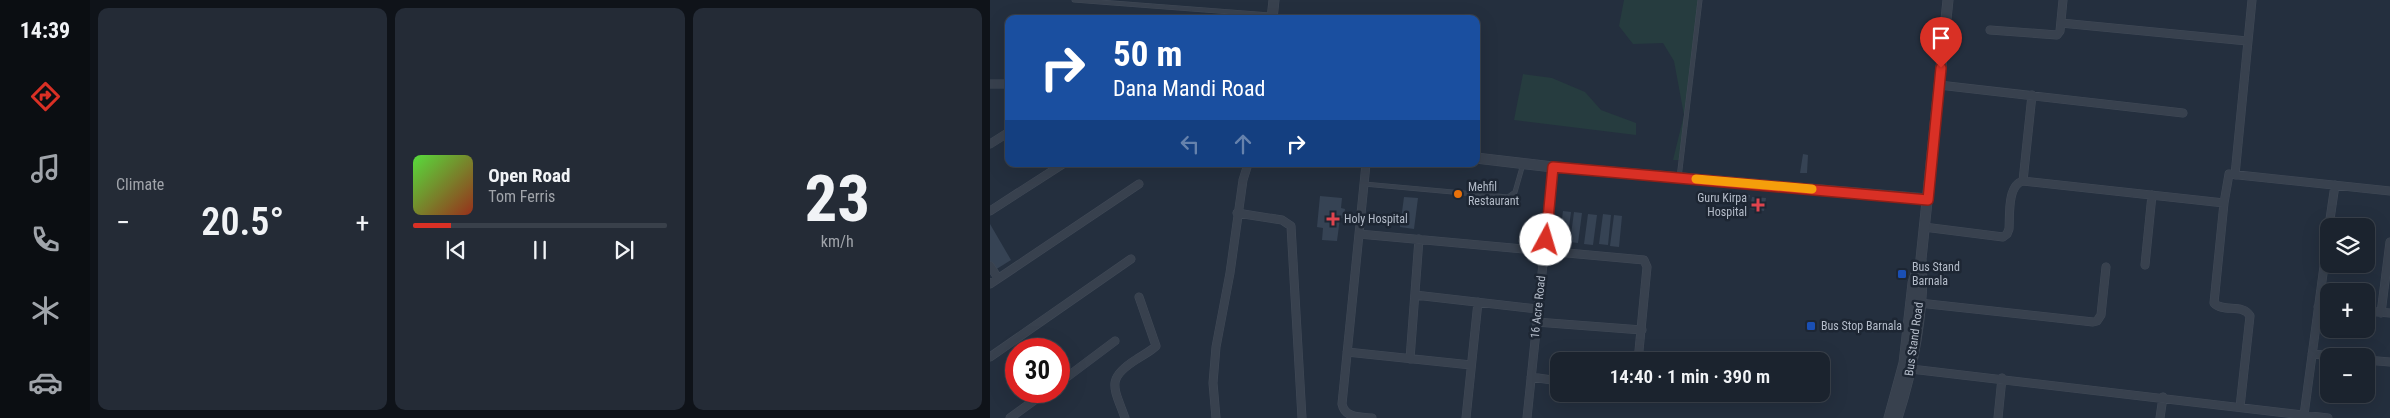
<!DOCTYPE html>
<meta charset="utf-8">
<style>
:root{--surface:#1b232e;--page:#242b36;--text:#f1f3f6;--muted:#a0a4aa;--line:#39404a;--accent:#d93025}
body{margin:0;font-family:"Roboto Condensed",sans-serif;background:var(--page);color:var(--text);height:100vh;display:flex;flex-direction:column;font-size:19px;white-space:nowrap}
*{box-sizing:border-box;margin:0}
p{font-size:16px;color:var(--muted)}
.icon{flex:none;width:28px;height:28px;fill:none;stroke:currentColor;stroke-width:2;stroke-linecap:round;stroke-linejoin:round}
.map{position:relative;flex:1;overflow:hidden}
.drawer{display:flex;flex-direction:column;gap:8px;padding:8px;background:#0f1319;width:900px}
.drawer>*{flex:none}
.banner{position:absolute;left:15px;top:15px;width:475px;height:152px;border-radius:10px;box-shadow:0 5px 20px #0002,0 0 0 1px var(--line);background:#1a4fa0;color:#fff;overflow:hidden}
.controls{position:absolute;left:1330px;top:218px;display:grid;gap:10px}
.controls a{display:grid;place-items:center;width:55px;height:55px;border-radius:10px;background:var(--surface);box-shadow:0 5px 20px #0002,0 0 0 1px var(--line);font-size:25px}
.speed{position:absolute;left:15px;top:338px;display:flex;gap:10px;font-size:25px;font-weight:700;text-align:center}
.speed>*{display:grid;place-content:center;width:65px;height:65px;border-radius:50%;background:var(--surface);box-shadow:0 5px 20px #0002,0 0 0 1px var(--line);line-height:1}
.speed .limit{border:8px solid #d22;background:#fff;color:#111}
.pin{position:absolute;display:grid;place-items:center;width:42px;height:42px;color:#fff;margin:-51px -21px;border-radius:50% 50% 50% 0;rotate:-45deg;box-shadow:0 0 5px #0007}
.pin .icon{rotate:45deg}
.me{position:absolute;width:55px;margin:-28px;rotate:6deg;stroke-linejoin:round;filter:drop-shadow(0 0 4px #0008)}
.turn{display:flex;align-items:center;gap:18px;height:105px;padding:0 25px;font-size:22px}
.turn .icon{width:65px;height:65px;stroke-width:2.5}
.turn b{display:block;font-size:35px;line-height:42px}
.lanes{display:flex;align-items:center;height:48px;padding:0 25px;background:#0003;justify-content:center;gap:25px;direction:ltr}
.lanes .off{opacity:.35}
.big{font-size:38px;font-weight:600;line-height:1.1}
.drawer .widget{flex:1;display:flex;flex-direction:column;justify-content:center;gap:8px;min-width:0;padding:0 18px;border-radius:10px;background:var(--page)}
.drawer .dial{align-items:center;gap:0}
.dial b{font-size:65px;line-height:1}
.song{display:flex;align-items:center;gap:15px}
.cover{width:60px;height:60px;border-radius:8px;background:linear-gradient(135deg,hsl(110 70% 55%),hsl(10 70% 35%))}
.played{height:5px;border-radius:2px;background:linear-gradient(90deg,var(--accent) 15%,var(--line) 15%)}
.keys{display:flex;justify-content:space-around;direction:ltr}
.heat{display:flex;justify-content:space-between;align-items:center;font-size:28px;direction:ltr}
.drawer .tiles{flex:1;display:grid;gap:8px;grid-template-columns:repeat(3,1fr)}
.trip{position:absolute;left:560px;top:352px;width:280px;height:50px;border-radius:10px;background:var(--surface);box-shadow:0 5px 20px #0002,0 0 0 1px var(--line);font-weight:600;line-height:50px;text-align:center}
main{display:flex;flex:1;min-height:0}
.tabs{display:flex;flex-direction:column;width:90px;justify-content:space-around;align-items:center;background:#0b0e12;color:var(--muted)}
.tabs .icon{width:35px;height:35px}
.tabs .selected{color:var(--accent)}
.tabs b{font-size:22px;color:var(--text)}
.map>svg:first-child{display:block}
</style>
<main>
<nav class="tabs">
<b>14:39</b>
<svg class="icon selected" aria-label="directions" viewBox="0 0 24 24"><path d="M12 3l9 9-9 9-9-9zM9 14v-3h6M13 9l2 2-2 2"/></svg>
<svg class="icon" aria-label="music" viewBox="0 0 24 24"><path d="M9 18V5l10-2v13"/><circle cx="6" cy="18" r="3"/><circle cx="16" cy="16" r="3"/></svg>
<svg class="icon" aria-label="phone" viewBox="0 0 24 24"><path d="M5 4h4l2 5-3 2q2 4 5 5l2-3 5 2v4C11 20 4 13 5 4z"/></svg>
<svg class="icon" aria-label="climate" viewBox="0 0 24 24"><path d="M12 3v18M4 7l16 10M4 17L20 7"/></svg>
<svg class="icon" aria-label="car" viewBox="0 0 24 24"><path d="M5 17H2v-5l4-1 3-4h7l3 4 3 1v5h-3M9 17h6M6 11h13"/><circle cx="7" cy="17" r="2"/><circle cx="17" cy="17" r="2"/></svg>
</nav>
<section class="drawer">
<div class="tiles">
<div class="widget"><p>Climate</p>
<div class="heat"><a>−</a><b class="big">20.5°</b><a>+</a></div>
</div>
<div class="widget">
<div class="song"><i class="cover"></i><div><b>Open Road</b><p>Tom Ferris</p></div></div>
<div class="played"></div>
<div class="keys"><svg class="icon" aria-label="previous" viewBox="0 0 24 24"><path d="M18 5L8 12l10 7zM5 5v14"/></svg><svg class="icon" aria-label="pause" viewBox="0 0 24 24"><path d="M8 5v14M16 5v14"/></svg><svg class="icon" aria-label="next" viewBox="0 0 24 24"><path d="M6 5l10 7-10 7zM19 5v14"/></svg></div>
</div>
<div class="widget dial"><b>23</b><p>km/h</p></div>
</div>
</section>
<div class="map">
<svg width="1400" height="418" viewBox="0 0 1400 418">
<rect width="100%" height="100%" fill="#242f3e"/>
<!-- green -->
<path fill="#263c3f" d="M634,0H709L693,160H683L694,115L684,61L673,43L643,44L629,26Z
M533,74L562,78L595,92L611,110L646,123V135L524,120Z"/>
<!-- building -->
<path fill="#364354" d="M813,154L818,155L817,173H810Z
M732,193L760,195L758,203L732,202Z
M330,196L352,198L351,208L355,209L354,218H350L347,241L332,240L333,228L327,227Z
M414,197L428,198L424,229L410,227Z
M762,197L776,198L774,211L760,209Z
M573,211L581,212L577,243L569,242Z
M584,212L592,213L588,243L580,242Z
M598,214L607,215L603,245L594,244Z
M613,214L621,215L618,245L609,244Z
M624,215L632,216L629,247L620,246Z
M0,224L21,260L5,270L0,262Z"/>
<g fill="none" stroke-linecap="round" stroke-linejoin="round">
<defs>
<path id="service" d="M84,0L280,15
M689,178L710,0
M374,184L518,197L525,192L533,164"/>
<path id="minor" d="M1071,23L1257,41
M1000,30L1067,35L1070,31L1073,0
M0,84H19
M949,85L1193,113
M0,144L19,132
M376,164L352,404C355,418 370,417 382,418
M1245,175L1262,0
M1033,181L1042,95
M1234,203L1224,303C1233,313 1253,303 1260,316L1250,407
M0,211L73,164
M247,213L292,220L301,226L312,418
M1339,226L1345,185
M934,227L1013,237L1017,234L1019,229C1020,216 1017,185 1033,181L1234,203L1239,174L1400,191
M369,234L654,260L657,267L648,361
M1155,265L1162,195
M0,266L8,278
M0,284L149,184
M425,295L547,309
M929,303L1103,322L1107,321L1111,315L1116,267
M1328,307L1339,308
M1376,311L1400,313
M1391,313L1400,242
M546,322L652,330
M357,352L481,365
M1322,354L1345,356
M0,357L141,259
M420,359L429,239
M1376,360L1400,362
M921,369L1338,418
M541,377L569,381
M69,383L125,341
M1314,415L1339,229
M20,418L57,391
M135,418C124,387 115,379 147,359C153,355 161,351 166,346L149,297
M226,418L223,383L226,347L240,273L253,180L258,164
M476,418L488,302
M537,418L563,167
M1008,418L1012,378
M1170,418L1173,397"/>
<path id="tertiary" d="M282,19L284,0
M486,158L563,167L938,199
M899,418L914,363L923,283L929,264
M907,418C922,372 935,307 931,259L958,0"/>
</defs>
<!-- service casing -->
<use href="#service" stroke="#414a57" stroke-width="5"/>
<!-- minor casing -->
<use href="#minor" stroke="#414a57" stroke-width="9"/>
<!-- tertiary casing -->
<use href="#tertiary" stroke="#414a57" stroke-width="11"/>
<!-- service -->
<use href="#service" stroke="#38414e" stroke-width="4"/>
<!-- minor -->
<use href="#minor" stroke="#38414e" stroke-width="8"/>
<!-- tertiary -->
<use href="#tertiary" stroke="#38414e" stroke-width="10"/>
</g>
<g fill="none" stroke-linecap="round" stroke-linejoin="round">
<defs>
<path id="route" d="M556,240L563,167L938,200L951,68"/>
</defs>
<!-- route casing -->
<use href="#route" stroke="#8d1f18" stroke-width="12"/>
<!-- route -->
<use href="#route" stroke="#d93025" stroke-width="9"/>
<!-- slow -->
<path stroke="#f59e0b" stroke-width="9" d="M706,179L822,189"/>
</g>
<!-- markers -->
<circle fill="#e8710a" stroke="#1d2633" stroke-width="2" cx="468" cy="194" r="5"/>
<g fill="#e0444e" stroke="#1d2633" stroke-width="2">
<path d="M765.5 197.5h5v5h5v5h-5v5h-5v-5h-5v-5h5z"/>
<path d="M340.5 211.5h5v5h5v5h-5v5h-5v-5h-5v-5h5z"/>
</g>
<g fill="#1a4fb4" stroke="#1d2633" stroke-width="2">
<rect x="907" y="269" width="10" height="10" rx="2.5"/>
<rect x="816" y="321" width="10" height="10" rx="2.5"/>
</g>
<g text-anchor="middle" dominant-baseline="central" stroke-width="5" stroke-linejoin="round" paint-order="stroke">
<!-- poi labels -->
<g font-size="12" fill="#b4bcc9" stroke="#1d2633" text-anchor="start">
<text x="478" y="187">Mehfil<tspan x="478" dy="14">Restaurant</tspan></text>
<text x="757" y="198" text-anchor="end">Guru Kirpa<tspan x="757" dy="14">Hospital</tspan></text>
<text x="354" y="219">Holy Hospital</text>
<text x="922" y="267">Bus Stand<tspan x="922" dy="14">Barnala</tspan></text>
<text x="831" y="326">Bus Stop Barnala</text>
</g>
<!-- street labels -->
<g font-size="12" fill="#b4bcc9" stroke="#1d2633">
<text transform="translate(548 307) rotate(-84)">16 Acre Road</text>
<text transform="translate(924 339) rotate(-82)">Bus Stand Road</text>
</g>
</g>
</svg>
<div class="controls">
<a><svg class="icon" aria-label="layers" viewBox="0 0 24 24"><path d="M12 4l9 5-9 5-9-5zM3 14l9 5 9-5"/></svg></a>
<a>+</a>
<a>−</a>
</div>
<div class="speed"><div class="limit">30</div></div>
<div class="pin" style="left:951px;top:68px;background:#d93025"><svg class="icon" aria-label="arrive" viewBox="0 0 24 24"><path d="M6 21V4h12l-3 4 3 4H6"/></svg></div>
<svg class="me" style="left:556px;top:240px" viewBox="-20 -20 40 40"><circle r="19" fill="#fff"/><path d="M0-13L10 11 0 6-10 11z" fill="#d93025"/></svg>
<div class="trip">14:40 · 1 min · 390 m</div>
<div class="banner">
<div class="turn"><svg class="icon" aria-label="right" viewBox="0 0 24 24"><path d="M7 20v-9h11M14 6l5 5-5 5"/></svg><div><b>50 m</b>Dana Mandi Road</div></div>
<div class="lanes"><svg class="icon off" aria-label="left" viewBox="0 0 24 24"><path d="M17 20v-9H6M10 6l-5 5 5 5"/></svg><svg class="icon off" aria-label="ahead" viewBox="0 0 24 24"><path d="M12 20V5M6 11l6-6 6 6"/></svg><svg class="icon" aria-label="right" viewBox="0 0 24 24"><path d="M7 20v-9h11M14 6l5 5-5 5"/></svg></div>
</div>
</div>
</main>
